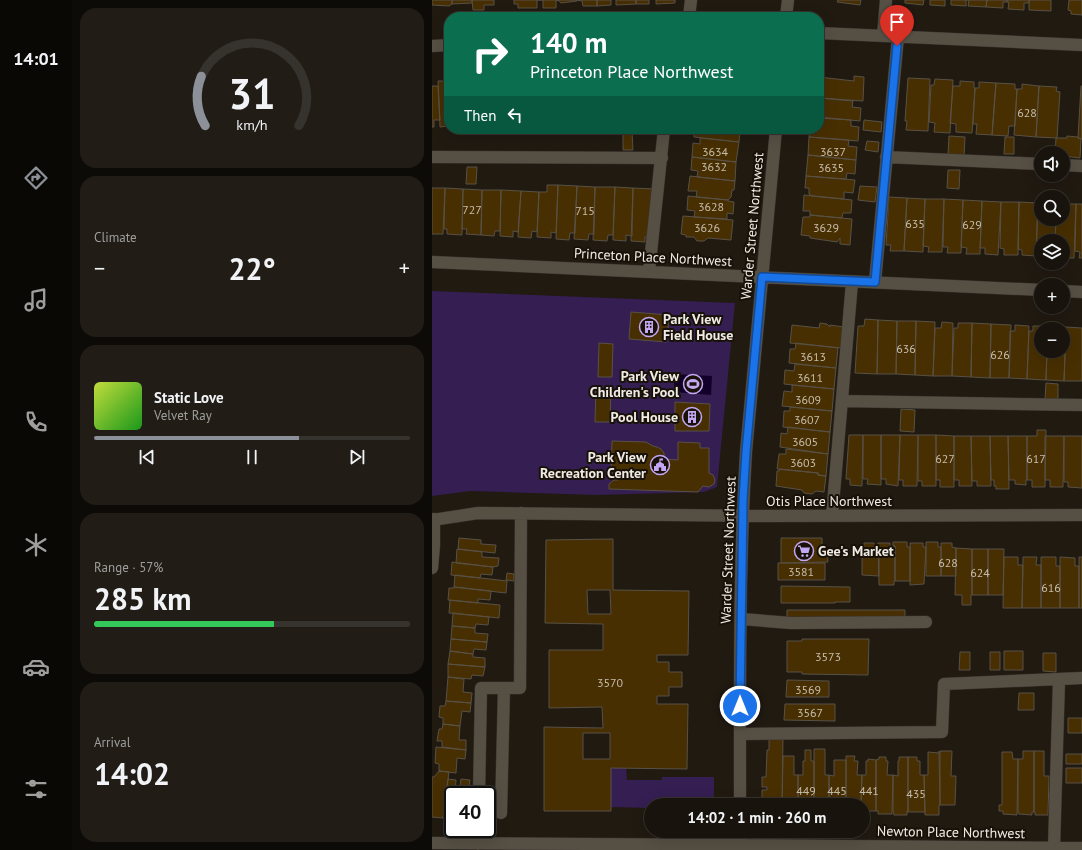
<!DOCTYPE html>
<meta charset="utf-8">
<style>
:root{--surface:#18140d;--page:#211d16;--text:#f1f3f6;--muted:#9f9e9d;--line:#36332e;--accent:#8c9099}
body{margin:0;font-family:"PT Sans",sans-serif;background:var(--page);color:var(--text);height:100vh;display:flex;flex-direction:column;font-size:15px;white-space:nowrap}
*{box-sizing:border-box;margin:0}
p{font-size:13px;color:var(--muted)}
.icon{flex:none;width:22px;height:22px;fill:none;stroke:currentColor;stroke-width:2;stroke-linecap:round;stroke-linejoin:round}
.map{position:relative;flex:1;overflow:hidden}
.side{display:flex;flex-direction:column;gap:8px;padding:8px;background:#0d0b07;width:360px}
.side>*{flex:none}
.top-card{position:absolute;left:12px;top:12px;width:380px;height:122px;border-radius:16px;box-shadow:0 4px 16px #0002,0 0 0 1px var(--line);background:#0b6e4f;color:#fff;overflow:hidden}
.buttons{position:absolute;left:602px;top:146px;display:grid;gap:8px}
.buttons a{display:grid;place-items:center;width:36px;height:36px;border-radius:50%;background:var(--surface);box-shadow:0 4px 16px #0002,0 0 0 1px var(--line);font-size:20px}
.speed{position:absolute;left:12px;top:786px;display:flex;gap:8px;font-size:20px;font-weight:700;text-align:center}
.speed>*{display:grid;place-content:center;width:52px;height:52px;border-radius:50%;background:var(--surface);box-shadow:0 4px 16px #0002,0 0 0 1px var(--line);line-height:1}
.speed .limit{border:2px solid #111;border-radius:6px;background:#fff;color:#111}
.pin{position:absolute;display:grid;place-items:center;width:34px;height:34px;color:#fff;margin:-41px -17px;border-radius:50% 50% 50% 0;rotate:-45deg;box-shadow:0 0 4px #0007}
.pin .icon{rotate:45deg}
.me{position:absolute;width:44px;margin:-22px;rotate:0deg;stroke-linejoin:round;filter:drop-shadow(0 0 3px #0008)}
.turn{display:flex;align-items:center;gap:14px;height:84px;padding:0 20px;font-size:18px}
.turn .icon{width:52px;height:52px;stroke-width:2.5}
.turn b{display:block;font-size:28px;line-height:34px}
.then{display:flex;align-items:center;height:38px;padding:0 20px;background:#0003;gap:8px;font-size:15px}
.big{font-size:30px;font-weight:600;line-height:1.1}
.side .tile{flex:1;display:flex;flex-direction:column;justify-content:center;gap:6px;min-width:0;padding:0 14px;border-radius:16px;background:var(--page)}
.side .dial{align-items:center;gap:0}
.dial svg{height:104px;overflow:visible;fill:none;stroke:var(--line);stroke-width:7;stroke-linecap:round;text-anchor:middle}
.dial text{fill:var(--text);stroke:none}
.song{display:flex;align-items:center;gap:12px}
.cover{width:48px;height:48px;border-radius:6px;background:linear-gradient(135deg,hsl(70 70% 55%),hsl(120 70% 35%))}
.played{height:4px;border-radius:2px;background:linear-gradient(90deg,var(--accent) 65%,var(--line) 65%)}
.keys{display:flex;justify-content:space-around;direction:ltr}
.heat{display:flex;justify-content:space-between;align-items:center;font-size:22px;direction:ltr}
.charge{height:6px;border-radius:3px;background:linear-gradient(90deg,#34c759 57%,var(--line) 0)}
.trip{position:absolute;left:212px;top:798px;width:226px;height:40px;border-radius:20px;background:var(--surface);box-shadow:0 4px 16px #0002,0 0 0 1px var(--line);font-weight:600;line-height:40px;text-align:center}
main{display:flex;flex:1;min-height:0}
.menu{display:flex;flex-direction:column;width:72px;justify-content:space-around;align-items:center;background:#0a0805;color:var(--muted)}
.menu .icon{width:28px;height:28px}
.menu .active{color:var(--accent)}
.menu b{font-size:18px;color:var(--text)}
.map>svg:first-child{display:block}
</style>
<main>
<nav class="menu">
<b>14:01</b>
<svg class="icon active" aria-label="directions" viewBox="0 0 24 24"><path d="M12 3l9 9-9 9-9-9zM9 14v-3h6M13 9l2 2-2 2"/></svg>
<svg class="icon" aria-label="music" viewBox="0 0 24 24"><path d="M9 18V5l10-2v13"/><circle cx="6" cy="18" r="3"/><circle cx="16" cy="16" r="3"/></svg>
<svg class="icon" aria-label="phone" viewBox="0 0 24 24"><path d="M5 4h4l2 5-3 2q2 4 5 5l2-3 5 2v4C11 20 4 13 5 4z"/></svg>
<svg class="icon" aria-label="climate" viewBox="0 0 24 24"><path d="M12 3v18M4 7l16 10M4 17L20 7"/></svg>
<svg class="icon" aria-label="car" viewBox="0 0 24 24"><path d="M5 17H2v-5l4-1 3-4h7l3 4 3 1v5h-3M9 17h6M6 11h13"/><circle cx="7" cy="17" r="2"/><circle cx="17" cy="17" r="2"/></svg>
<svg class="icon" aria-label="filters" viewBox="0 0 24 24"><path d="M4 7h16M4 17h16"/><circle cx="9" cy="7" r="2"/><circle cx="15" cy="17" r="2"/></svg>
</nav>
<section class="side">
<div class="tile dial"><svg viewBox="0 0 100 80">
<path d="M14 69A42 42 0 1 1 86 69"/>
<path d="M14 69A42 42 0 0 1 11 31" stroke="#8c9099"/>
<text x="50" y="56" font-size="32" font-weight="700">31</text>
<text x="50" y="72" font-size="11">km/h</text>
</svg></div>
<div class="tile"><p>Climate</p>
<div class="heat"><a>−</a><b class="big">22°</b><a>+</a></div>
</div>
<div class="tile">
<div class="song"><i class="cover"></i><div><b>Static Love</b><p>Velvet Ray</p></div></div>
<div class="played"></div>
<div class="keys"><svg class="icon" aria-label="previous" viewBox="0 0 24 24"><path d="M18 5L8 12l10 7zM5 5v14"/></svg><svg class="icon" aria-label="pause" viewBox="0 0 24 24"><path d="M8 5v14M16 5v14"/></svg><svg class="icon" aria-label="next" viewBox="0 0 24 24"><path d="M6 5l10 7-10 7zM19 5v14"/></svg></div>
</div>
<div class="tile"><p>Range · 57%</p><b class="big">285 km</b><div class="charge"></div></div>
<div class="tile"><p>Arrival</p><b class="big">14:02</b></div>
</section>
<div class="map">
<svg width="650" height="850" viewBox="0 0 650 850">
<rect width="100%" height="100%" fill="#201a11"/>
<!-- green -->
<path fill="#351e51" d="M0,291L303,303L285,487L272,492L165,495L38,491L0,496Z
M179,768H194L195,780H230V777H282V805H219V808L179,807Z"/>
<!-- water -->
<path fill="#13002a" d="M242,374L280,376L279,395L242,392Z"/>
<!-- building -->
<path fill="#482f02" stroke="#585146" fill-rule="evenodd" d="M0,0H20V4L17,6L0,5Z
M20,0H40V3L20,4Z
M40,0H62V5H52V10H41Z
M82,0H105V8H86V4H82Z
M105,0H126V1L124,0V8H111V0Z
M126,0H145V1L129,3Z
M145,0H165V6H151L150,1Z
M165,0H179V5L165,6Z
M184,0H204V4L184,5Z
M204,0H217V4H204Z
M224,0H243V3L224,4Z
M406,0H429L428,5L405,2Z
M473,0H492L491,5L473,3Z
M498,0H513V6L498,5Z
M519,0H534V6L519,5Z
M534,0H555L554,7L536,6L537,0Z
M555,0H575V2H571V8L554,7Z
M575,0H597V3H592V10L576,9L577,2H575Z
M597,0H619V11L597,10Z
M637,0H650V15L639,14V11L636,10Z
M422,76L432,77L431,101L387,98V77L422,81Z
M476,78L498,79L496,131L474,130L475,121H473Z
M503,79L521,80L518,133L502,132L503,123L497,122L499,85H502Z
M6,81H17V126L8,127Z
M528,81L542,82V88H543L540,133L524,132V124L518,123L521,86H528Z
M547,82L564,83L560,135L544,134L545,124H541L543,88H547Z
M564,83L583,84V89H585L583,126H577L576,136L560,135Z
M590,84L607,86L604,137L582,135L585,89H590Z
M0,86H6L8,120H2V127H0Z
M607,86L625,87L624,91L628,92L625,138L604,137Z
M649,86H650V139L646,138Z
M388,98L421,101L420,107L429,108L428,121L387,117V102Z
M387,118L419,120V126L427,127L426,141L377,137L378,129H387Z
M432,120L450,122L449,132L431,130Z
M262,129H305L304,131H308L307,142L262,137Z
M191,131H200L201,150H191Z
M517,136L533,137L532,156L516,155Z
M635,136L646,137V138L649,139L648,158L631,156V153H623L624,138H635Z
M377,137L417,140L416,146L425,147L424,160L376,155Z
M573,137H582V154H572Z
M268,138L307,142L304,162L260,157L261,143L268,144Z
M435,141L447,142L446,152L433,150Z
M376,155L424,160L423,174L415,173L414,179L374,176Z
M260,157L304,162L303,181L265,177L266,171L259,170Z
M35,167H45L44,184H34Z
M516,170H528L527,189L515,188Z
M258,176L303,181L302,190H300L299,197L296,200L264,197L265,191H256Z
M374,176L423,180L421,193L412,192V199L380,196L377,194V188H373Z
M115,185H126L124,233L119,232V238L105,237L107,192H115Z
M126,185L145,186L143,233H138L137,240L124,239Z
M145,186L163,187L162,234H157L156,240L142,239Z
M428,186L445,187L443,202L426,200Z
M163,187H183L181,235H176L175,241L161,240Z
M183,187L201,188L200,236L194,235V241L181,240Z
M0,188H13L11,234H0Z
M13,188L31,189L30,235L15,234V229H12Z
M201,188L222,189L219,237H213V242L199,241Z
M31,189L50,190L49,235L34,234L35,229H30Z
M50,190H69L68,231H63L62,236L49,235Z
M69,190L89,191L86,232L81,231V237L68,236Z
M89,191L107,192L105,232L100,231L99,238L86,237Z
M372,195L420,200L419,213H411L410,218L378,215V211H371Z
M256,196L296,200V201L302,202L301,214L295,213V219L262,217L263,211L255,210Z
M457,197L475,198L472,251H458L459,245H454Z
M475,198L493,199L491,252L472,251Z
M493,199H512L510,252H496L497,247L491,246Z
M512,199L531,200L529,253H515L516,247H511Z
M531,200L550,201L548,254H534L535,248L529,247Z
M550,201L569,202L566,255L553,254V248H548Z
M569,202H587L586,255H572V249L568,248Z
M587,202L606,203L604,256L590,255V250L586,249Z
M606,203H609V219H624L623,241H609V251H604Z
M631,204H644L642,258H631V241H623L624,219H631Z
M644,204H650V258H647L648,252L643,251Z
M378,215L420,219L418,245L408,244V238L405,242L378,238V236L369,235L371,217H378Z
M251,216L301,220L299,240L276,238L272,241H265L262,237H254V235L249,234Z
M199,312L237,315L235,342L197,339Z
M433,319L446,320L445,374L423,373L426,326H432Z
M446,320L465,321L464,374H445Z
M465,321H484L483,375L464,374Z
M484,321L503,322L501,376L483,375Z
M510,322L521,323L520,376H501L503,328H509Z
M388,323L395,324L398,327V325L412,327L410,348L358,343L360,325L387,328Z
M526,323H540L539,377L520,376L522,328H526Z
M540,323L559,324L558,378L539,377Z
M559,324L579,325L577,378H558Z
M583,325L597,326L595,379L577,378L578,331H583Z
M601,326H615V329H609V351H615L614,380L595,379L597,331H601Z
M615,326L634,327L632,381L614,380L615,351H631V329H615Z
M634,327L650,328V381H632Z
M167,343L181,344L180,377H166Z
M364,343L406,348L404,368L357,363L358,349H363Z
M363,364L404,368L402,389L352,384L353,370L362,371Z
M614,383L626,384V400H613Z
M360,385L402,389L400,411L350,406L352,391L360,392Z
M164,388L179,389L178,422H163Z
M243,402L278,404L277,431H243Z
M358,407L400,411L398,432L351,427L352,411H358Z
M469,409L483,410L482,432L468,431Z
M356,427L398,432L396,454L348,447L349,433L355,434Z
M605,430H614L613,487H600V480H595V436H605Z
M417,435H431L430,486L418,485V479H414Z
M431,435H449V485L435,484L436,479H431Z
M449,435H468L466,486L454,484V479H449Z
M468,435H486L485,486H471V480H467Z
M486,435H504V486H490V481H486Z
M504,435L522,436V487H508V480H504Z
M522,436H539L540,486H527V480H522Z
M539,436H558L559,486H545V481H540Z
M558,436H576L577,489H564V486H562V480H559Z
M576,436H595V480H594V485L583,484V480H577Z
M613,436H632L631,487H618V480H613Z
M632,436H650V488L636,487V482H632Z
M180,441L214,442L221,446L225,447L229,449L232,453V459L246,460V442L268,443V448H277V473L281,475L283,480L282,484L277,487L271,486L266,492L177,489V484L182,480H186L179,471Z
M354,449L396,454L394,476L386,475V473L345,469L347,454H354Z
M348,469L386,473V475L394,476L392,492L384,491L380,494L372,493L370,490L344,486L345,471H347Z
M27,538L49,540V544L64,545L63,553L26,549Z
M349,538H390V548H395L396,562L349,563Z
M181,539V590L257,591L256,655H225V662H237V672H250V687H237V696H225V704H256L255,769L179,768V811H112V727L171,728L170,707L117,708V650H171V624L113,623L114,540ZM155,590H178L179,614H156ZM151,733H178V759H151Z
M461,542H475V547H478V581H463V546H461Z
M494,542H506V547H509V576H494Z
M432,543H442L443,546L447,547V576L430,575V547H432Z
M446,543H458V546H463V581H462V585H447Z
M478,543H491V547H494L492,584L478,585Z
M509,543H520V547L524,548V576H509Z
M524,548L540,549V595H539V605H530V595H523Z
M25,549L50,552V557L67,558L66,566L61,567L24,563Z
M540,549H556V595H540Z
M556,549H572L571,595H556Z
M572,557H586V565H591L590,608H571Z
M591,557H605L604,565H609V608H590Z
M609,557H624V566H628V608H609Z
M628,557L643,558V566H647V608H628Z
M647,557H650V608H647Z
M20,562L61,567L60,575L49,574L48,578L19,575Z
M346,563H393V580H346Z
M75,573L82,574V581L74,580Z
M23,575L75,581L74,593L22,587Z
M349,586L418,587V602H403V603H349Z
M22,587L59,591L58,600L46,599V603L16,600L17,588H22Z
M18,600L68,605L67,618L17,613Z
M355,610H473V621L355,620Z
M21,613L57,617L56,625L44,624L43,628L20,626Z
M20,626L43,628V633L56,634L55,642L19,639Z
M19,639L55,642L54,650L42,649L41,654L18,651Z
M370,639H437L436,675L370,674V672H355V641H370Z
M18,651L41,654V657L53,658V667L16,664Z
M572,651H591V670H572Z
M528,652H538V670H527Z
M558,652H568V670H558Z
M611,653H624V672L611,671Z
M16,664L53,667L51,676L40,675L39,679L16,677Z
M16,677L32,679L31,692L40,693L39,703L14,701Z
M355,680L397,681V697H354Z
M587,693H602V710H586Z
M14,701L39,703L38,712L30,711L28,726L11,724V718L7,717L8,706H13Z
M353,704H403V721L352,720Z
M636,718H650V733H636Z
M11,724L28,726L27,740H34V750L10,747V741H5L7,729H10Z
M337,737H351L350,805H335V801H330V790H335V787H330V777H334L335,750H337Z
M4,747L34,750L33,759L25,758L24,773L7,771V764L3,763Z
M382,749H393V775H397V805H382Z
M373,750H379V761H382V805H366V775H371V761H373Z
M507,751L508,805H507V815H493L492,775H496V752L507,753Z
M508,751H520L519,776H524L523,805H508Z
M591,751H602V812H600V815L587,814L586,811V759H591Z
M602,751H612V776H617L616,815H603V812H602Z
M570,752H580L581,759H586L585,815L571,814V811H567V805H570Z
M634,754H650V764H634Z
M351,756H362V775H366V805H350Z
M414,756H423L422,761H426L425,775H430L429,805H414Z
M447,757H454V761H456L455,775H461L460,814H446V811H444V760L447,759Z
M467,757H476V812L475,811V815H462L461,811V775L466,776V761H467Z
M476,757H485V761H488V775H492L493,812H476Z
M436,759L444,760V811H431V805H429L430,775H434V761H436Z
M402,760H414V805H397V775L402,776Z
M634,768H650V783H634Z
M7,771L17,772L11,818L0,817V777H2Z
M16,779L24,780L23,792L27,793V795H21V819L11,818Z
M29,779L38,780L36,793H41V795H27Z"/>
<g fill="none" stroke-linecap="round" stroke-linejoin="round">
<defs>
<path id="minor" d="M257,17L259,0
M354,17L356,0
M387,33L650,45
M451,36L454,0
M0,46L17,45
M0,157L230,158
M454,157L609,164
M631,165L650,166
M0,262L609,290
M217,272L232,129
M443,282L466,37
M631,291L650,292
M410,401L650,405
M400,516L420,282
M0,520L46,513L338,516L650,515
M0,568L2,545V519
M309,619L359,623L494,622
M308,734L510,732L512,684L650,678
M47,795L49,688H88L89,513
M308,805C308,687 307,569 314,452L344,129
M69,813L72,688
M46,829V844
M0,843L308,845L650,848
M622,848L627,680
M308,850V831"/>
</defs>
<!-- minor casing -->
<use href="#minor" stroke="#38332f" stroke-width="13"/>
<!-- minor -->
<use href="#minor" stroke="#564f44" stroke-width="12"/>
</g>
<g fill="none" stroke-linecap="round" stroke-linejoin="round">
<defs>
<path id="route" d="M308,706L311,500L314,452L330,277L443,282L465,46"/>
</defs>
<!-- route casing -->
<use href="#route" stroke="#114b97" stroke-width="10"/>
<!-- route -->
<use href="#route" stroke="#1a73e8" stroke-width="7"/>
</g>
<!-- icons -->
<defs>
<symbol id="building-ring" viewBox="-11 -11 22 22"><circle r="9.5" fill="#171108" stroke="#c3a7f2" stroke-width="1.5"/><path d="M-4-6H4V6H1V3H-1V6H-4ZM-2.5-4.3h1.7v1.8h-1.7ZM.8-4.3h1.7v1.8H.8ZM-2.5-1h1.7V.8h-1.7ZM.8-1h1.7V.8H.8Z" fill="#c3a7f2"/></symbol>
<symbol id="stadium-ring" viewBox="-11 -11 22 22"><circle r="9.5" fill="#171108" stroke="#c3a7f2" stroke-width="1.5"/><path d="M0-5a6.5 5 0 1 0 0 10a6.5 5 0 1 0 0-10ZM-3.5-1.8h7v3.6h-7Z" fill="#c3a7f2"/></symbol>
<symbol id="civic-ring" viewBox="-11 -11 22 22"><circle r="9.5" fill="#171108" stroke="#c3a7f2" stroke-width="1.5"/><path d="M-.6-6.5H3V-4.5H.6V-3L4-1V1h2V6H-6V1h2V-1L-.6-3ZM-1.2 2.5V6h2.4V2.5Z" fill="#c3a7f2"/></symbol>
<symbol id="supermarket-ring" viewBox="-11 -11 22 22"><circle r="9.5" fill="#171108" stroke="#c3a7f2" stroke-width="1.5"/><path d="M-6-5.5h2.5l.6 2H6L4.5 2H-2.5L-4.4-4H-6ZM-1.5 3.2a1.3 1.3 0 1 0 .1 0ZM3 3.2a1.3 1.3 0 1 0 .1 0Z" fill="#c3a7f2"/></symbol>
</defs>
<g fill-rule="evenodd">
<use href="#building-ring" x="206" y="316" width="22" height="22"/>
<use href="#stadium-ring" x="250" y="373" width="22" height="22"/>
<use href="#building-ring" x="249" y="406" width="22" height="22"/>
<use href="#civic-ring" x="217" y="454" width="22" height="22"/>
<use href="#supermarket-ring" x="361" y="540" width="22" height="22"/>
</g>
<g text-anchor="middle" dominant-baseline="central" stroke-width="4" stroke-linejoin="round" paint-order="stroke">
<!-- number labels -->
<g font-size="12" fill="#c6bcac">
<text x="595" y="112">628</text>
<text x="283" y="151">3634</text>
<text x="401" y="151">3637</text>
<text x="282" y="166">3632</text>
<text x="399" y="167">3635</text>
<text x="279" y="206">3628</text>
<text x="40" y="209">727</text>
<text x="153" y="210">715</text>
<text x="483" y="223">635</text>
<text x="540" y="224">629</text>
<text x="275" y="227">3626</text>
<text x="394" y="227">3629</text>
<text x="474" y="348">636</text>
<text x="568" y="354">626</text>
<text x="381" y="356">3613</text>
<text x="378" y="377">3611</text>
<text x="376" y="399">3609</text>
<text x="375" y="419">3607</text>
<text x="373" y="441">3605</text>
<text x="513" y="458">627</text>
<text x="604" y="458">617</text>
<text x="371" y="462">3603</text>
<text x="516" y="562">628</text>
<text x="369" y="571">3581</text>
<text x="548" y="572">624</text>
<text x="619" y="587">616</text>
<text x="396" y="656">3573</text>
<text x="178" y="682">3570</text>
<text x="376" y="689">3569</text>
<text x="378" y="712">3567</text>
<text x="374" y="790">449</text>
<text x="405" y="790">445</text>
<text x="437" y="790">441</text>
<text x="484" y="793">435</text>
</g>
<!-- street labels -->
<g font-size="14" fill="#f0ebe5" stroke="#171108">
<text transform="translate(320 226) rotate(-85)">Warder Street Northwest</text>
<text transform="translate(221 257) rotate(3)">Princeton Place Northwest</text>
<text x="397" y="501">Otis Place Northwest</text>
<text transform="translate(296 550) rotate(-88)">Warder Street Northwest</text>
<text transform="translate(519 832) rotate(1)">Newton Place Northwest</text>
</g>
<!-- poi labels -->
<g font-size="14" font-weight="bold" fill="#f0ebe5" stroke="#171108" text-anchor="end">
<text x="231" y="319" text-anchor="start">Park View<tspan x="231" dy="16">Field House</tspan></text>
<text x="247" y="376">Park View<tspan x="247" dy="16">Children's Pool</tspan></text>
<text x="246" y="417">Pool House</text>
<text x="214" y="457">Park View<tspan x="214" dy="16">Recreation Center</tspan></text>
<text x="386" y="551" text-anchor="start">Gee's Market</text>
</g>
</g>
</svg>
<div class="buttons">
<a><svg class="icon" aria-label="sound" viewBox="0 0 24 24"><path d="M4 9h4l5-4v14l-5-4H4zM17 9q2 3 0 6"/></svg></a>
<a><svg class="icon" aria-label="search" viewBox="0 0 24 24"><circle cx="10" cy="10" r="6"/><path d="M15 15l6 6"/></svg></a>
<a><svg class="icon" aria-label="layers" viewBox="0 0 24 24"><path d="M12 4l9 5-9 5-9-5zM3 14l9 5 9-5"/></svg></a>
<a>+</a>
<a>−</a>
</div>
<div class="speed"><div class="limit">40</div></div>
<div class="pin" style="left:465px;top:46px;background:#d93025"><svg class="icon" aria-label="arrive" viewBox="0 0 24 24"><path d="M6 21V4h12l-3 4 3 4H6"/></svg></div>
<svg class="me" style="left:308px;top:706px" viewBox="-20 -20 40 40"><circle r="17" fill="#1a73e8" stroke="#fff" stroke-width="3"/><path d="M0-11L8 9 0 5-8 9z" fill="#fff"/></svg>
<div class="trip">14:02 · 1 min · 260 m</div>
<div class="top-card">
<div class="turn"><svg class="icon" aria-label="right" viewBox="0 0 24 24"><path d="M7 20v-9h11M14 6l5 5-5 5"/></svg><div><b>140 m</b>Princeton Place Northwest</div></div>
<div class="then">Then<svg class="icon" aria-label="left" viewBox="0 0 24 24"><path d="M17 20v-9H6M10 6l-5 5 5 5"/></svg></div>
</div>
</div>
</main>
